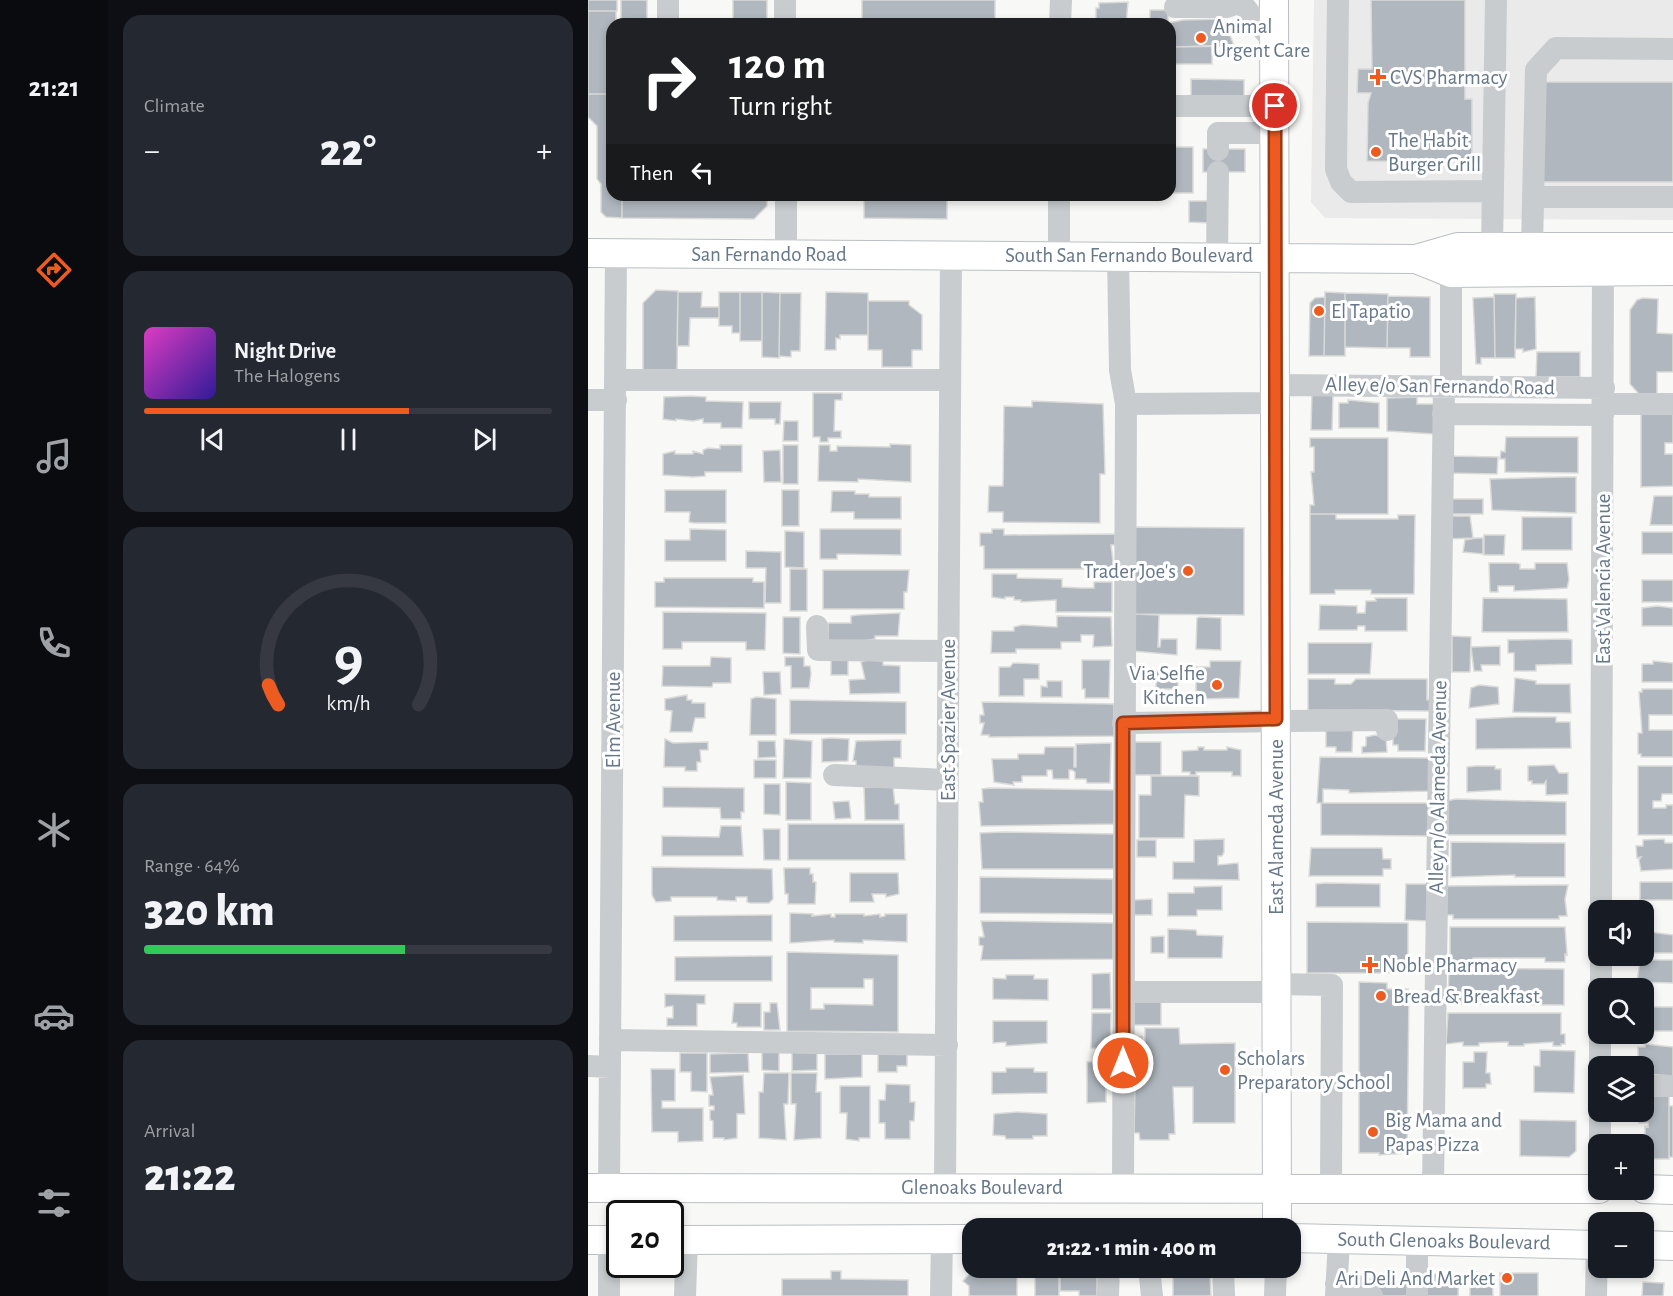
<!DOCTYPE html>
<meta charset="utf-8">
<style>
:root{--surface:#171b24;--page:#242831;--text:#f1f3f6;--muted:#9ea1a6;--line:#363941;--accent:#ee5b20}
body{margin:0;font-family:"Alegreya Sans",sans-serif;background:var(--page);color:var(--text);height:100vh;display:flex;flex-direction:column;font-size:22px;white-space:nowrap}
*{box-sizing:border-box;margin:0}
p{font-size:20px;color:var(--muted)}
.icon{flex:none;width:33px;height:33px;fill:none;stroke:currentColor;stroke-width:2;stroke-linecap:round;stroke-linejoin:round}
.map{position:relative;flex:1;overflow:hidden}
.panel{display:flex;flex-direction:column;gap:15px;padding:15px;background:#0d0f14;width:480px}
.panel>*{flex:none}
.top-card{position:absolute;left:18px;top:18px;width:570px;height:183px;border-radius:18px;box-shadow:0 3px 9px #0003;background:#202124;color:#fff;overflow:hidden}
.tools{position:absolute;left:1000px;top:900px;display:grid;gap:12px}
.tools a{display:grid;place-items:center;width:66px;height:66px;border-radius:12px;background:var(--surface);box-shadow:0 3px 9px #0003;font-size:30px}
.speed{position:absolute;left:18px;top:1200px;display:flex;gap:12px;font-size:30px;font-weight:700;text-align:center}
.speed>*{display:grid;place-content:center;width:78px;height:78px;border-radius:50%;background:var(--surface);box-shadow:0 3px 9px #0003;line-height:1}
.speed .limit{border:3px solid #111;border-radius:9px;background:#fff;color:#111}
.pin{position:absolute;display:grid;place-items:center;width:51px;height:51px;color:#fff;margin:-26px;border:3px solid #fff;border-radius:50%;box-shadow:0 2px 6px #0007}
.me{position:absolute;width:66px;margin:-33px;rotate:0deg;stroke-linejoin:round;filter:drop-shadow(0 0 4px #0008)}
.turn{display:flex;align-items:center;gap:21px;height:126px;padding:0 24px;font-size:27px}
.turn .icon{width:78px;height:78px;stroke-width:2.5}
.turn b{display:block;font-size:42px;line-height:51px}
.then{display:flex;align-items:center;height:57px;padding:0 24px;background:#0003;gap:12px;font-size:22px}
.big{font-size:45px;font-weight:800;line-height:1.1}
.panel .tile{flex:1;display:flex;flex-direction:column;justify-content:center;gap:9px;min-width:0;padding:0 21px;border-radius:18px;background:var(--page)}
.panel .dial{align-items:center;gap:0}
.dial svg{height:156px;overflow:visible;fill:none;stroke:var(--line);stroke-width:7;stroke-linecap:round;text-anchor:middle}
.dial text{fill:var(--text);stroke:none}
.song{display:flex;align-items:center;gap:18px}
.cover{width:72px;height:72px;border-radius:9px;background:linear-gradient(135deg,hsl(310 70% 55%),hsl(250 70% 35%))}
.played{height:6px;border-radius:3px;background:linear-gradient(90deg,var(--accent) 65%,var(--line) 65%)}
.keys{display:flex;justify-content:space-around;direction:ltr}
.heat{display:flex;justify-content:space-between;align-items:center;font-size:33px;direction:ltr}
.charge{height:9px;border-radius:4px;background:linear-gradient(90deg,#34c759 64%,var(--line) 0)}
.trip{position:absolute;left:374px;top:1218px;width:339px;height:60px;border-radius:18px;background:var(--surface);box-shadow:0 3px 9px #0003;font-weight:800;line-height:60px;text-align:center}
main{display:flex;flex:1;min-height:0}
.menu{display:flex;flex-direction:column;width:108px;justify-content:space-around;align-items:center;background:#090b0e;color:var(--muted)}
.menu .icon{width:42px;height:42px}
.menu .on{color:var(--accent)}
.menu b{font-size:27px;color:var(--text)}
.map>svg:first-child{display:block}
</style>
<main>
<nav class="menu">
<b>21:21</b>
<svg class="icon on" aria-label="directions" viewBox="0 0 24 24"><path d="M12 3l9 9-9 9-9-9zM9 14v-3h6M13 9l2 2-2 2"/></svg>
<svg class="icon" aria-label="music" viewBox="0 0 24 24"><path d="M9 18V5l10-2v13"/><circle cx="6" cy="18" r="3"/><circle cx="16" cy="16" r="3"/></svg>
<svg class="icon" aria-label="phone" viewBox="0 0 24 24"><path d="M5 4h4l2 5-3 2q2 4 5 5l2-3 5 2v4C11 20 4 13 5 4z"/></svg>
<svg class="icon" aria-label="climate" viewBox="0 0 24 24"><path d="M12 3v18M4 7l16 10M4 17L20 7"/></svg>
<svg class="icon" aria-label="car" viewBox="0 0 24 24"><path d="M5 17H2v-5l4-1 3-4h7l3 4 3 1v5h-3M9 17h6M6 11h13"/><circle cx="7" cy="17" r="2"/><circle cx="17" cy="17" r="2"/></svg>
<svg class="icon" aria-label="filters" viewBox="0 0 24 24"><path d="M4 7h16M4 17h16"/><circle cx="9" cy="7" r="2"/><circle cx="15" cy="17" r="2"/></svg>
</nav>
<section class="panel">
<div class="tile"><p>Climate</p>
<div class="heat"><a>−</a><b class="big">22°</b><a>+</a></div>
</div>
<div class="tile">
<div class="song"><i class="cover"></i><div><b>Night Drive</b><p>The Halogens</p></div></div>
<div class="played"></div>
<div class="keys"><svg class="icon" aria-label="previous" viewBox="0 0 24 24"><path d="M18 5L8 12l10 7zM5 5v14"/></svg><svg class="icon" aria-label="pause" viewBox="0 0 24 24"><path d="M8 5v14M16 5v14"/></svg><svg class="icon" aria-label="next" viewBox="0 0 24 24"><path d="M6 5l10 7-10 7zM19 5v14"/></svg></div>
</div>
<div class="tile dial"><svg viewBox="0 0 100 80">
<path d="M14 69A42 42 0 1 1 86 69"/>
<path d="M14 69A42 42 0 0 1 9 59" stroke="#ee5b20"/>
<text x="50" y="56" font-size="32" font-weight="700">9</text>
<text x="50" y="72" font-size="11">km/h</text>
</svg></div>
<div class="tile"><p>Range · 64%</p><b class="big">320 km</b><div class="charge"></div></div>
<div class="tile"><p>Arrival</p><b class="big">21:22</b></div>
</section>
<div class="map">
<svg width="1085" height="1296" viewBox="0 0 1085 1296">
<rect width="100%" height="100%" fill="#f8f9f6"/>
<!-- built -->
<path fill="#e9eae9" d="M726,0H1085V220L737,218L723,202Z"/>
<!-- building -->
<path fill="#b0b7be" stroke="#dadad8" stroke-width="1.5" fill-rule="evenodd" d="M0,0H29V11H0Z
M33,0H59V24H33Z
M145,0H179V24H95L145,23Z
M274,0H407V24H274Z
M783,0H877V99H884V162L779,161L780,103L783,93H769L770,69H784Z
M540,2L538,24H511V20H508V8H511V3Z
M562,10H580V24H562Z
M0,11H28V24H24V94H0Z
M632,19V30H640L646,46L582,47L580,23L595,20Z
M624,46V64H584L582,59V47Z
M603,79L656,80V98H603Z
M955,82H1085V182H955Z
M0,94H24V195H34V218L18,217L13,212V184L9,179V126L0,117Z
M582,147H605V193H582Z
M615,149H657V172H615Z
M34,195H179V206L166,219L34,218Z
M276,195H359V219L276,218Z
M601,201H624L623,223L601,222Z
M68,290L90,291L89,374H55V303Z
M90,292H114L113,307H131V318H102L101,346H89Z
M131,292H152V333H144V326H131Z
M152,292H174V341H152Z
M174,292L192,293L191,358L174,357Z
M238,292L280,293V335H252V339L248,338V350H237Z
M737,292L757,293V356H736Z
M192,293H213L212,351H203V357L191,356Z
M757,293L800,294L799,348L757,347Z
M906,294H928L927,358H907Z
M800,296L842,297V357H822V348H799Z
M737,297L736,356H721L722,303L727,298Z
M906,297L907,358H893V364H888L885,298Z
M947,297L948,349L935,352V349H927L928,298Z
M1055,298L1070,299L1069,333L1085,334V372H1069V395H1052L1042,384V310L1049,300Z
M280,301H321V305L334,315V350H324V367H294V350H280Z
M949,352H992V377H948Z
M225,393H254V400H247L246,431H253V438H240V442H232V437H225Z
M724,393L745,394L744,430H723Z
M103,396L118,397V401L155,402L154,428H133V423H115V419L105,421L88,419V421L75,419L76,397Z
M829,397V404H847L846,434L799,431V398Z
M760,400L791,403V428H751V403H760Z
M444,401L515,404L517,474H512V523L415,522V512H400L401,486H415L416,406L444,407Z
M161,402H193L192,424H187V419H161Z
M1053,410L1085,411V443H1077V454H1085V486L1053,487Z
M196,421H210V441H195Z
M918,437H990V473L917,472V459H912L913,451L917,452Z
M722,438H800V514H722V505H726L723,472H726V447H722Z
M302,444L323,445V482L270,479V482L230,481L231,445H242V451H249V446L302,447Z
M132,445H154V472H117V476L105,477L75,475V454L87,451V454H105V451L115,454V450L120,448L132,449Z
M195,445H210V484H195Z
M192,450L193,482H176L175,451Z
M859,456L910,457L909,474L858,473Z
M976,477H988V513L904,510L902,479Z
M77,490H138V523H106L101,522L102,512H77Z
M194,490H211V526H194Z
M244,491H267V494H281V497H313V519H266V512H243Z
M1066,496H1085V525H1062Z
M858,499H895V514H858Z
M722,514H748V519H810V515H827L826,594H783V590H747V594H722Z
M860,516H882L885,538L859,539Z
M934,517H984V550H934Z
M544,527L656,528V615L544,614Z
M102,529L138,530V561H77V540H102Z
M232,529H313V555L249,554V559H232Z
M404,529H416V535L527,534V545H523L526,569H396V546H392V533H404Z
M197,531L216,532V568L197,567Z
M1054,532H1085V554H1054Z
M896,535H917L916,555H896Z
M888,538H895V554L875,552L877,540Z
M158,551L193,552V603H177L178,568H158Z
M901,563H928L932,564V569H947V563H979L981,580L979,588L926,591V586H910V592H902Z
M202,569H219V611H202Z
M235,570H321L319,592H316V609H235Z
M404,574H429V578L474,579V587L493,588H506V582H524V612H468V600L433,602V600H426V597H417V599L404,597Z
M76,578H165V582H176V608L67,607V582H76Z
M1054,580H1085V602H1054Z
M787,598H819V631H777V626H770L769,630H731L732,605L769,606V613H777L778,601H788Z
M895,598L979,599L980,632H894Z
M1069,606L1085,608V626H1054V608Z
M75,612L178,613L177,650H158V642H94V649H75Z
M312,613L310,636H287V639L240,647V623H263V616L269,615Z
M545,614L571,615L570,647H572L573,639H589V655L545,651Z
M469,616L523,617L524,646L505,647L506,635H493V642H473V649H428V653H403L404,631H426V627L434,625L469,627Z
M195,617H212V654L195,653Z
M612,617L633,618V650L608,649L609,618Z
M864,636L883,637L882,672H864Z
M980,639L984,640V664L948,665V671H926V653H920V640Z
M720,643H784L782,674H720Z
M912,646V665H893L894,671H886L883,647Z
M243,653H260V675H243Z
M123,657L143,658V683H125L124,687L74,686L75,666H122Z
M197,657H216V666H222L223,674L221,688H203V666H197Z
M279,660L295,661V665L312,666V693L262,694L261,680L277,679L273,662Z
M494,660H522L521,698H497V689H494Z
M622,661H653L651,698L608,699V667H622Z
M1065,661L1085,663V682H1054V664H1065Z
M425,663L451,664V679H436V696H411V667H422Z
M568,671H595L594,681H590V689H568Z
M175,672H192L193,694L176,695Z
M927,678L948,681V684H982L983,713L925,712Z
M720,679H747V684H763L768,679H839V700L843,699V711L720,710Z
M459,681H474V697H453V686L459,687Z
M891,685L910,687L911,704L881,708L883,688Z
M1054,689H1085V715H1061V730H1085V757H1053V754H1050V733H1054L1051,692H1054Z
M99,695V700H104V703H117V718H107L104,732H82L84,711L77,710V699Z
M168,697L188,699V735H162L163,699Z
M202,700L318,702V734H202Z
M394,702L526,704V736L401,737V735H393L396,723H392V715H396Z
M928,717H968V722H982L983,748L888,749V719Z
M810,719H838L837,751H810V745H805V725Z
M738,724H765L764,752H748V747H738Z
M787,735L798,738L799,752L774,753V747L778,746V737Z
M243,738L261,739L260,761L234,762V739Z
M77,739L85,743L120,742V750H112L113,762H109V771H97V767H76Z
M196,739L224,741L223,778H195Z
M313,740V758H306V772L268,768V761H265L268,741Z
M170,741H187L188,757L170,758Z
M545,742H573V775H545Z
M523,743L522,783H499L498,779H487V772L484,770H481V779H465L464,770H459V776H434V782H425L426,785L406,782L404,759H430V754H456L457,747H486V767H488V744Z
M610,747H616V750H639V747L653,750V776H644V772H608V775H602V772H594V751L610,750Z
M732,757L842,758V791L761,793V790L735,789V803H841V836L733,835V803H729Z
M166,760H188V778H166Z
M966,765L971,773H980V794L958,795V781L956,784H944V781H940V766Z
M888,766H907V769H913V790L879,792V767Z
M1050,766H1085V794H1074L1073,801H1065V808H1078V805H1085V835H1050Z
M563,776H611V796L597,795L596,838H551V795H563Z
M198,782L223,783V820H198Z
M176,784H192V815L176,814Z
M75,787L156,788V812H153V819H133L132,808L75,807Z
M276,787H305L307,804H311V820H277Z
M402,788L526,790V824L393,826L391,802H395L394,789Z
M868,799L978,802V835H858V801Z
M261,801L263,818L247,819L245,802Z
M200,824H316L317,860H200Z
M133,826H153L155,856H74V836L131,837Z
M175,829H192V860H176Z
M416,832L526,834V869H394L392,833Z
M636,839V852L634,856H630V865L650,863L651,880L585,879V862H606V840Z
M1076,839L1077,843H1085V869L1053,871L1051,860L1053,857L1049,858L1048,846H1055V840Z
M549,840H568V857H549Z
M863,842L977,843V877H927V875L863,877Z
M723,848H794L795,859H803V869H795V876H721Z
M64,867L184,869L185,899L181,903H162L159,902V897H148V901L129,900V897H83V901L68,902L64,895Z
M196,868H222V874H225V882H228L227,904H200V894H197Z
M262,873H310L311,894L298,897V894H284L286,902H262Z
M392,877L525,879V914L392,913Z
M1052,882H1085V900H1052Z
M738,883L792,884V907H728V884Z
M818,884H841V921L817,920Z
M973,885H980L977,899L979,916H971V919H865V915H858L859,886Z
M634,886V910H609V916H580V893H606V887Z
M564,899V915H546V900Z
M202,913L225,914L224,916L243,914V917H247V914H276V916L292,914V917L297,916V914H319V942L275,940V943L246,942V940L202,943Z
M184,915V941H86V916Z
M393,921L525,923V959L393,960L395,946L391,945V937H396Z
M719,922L820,923V973H719Z
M862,927H977L979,955L977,954V962H957V958H885V962H862Z
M580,929L608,930L609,935L635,936L634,958H580Z
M1062,932L1085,935V953H1056V934Z
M576,936V953H563V937Z
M199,952L310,955V1032L199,1031ZM276,979H285V1005L236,1004V1009H223V988H276Z
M184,956V981H87V957Z
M1052,960H1085V983L1049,982Z
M861,968L976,969V1005L860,1004Z
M522,973L523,1009H504V974Z
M418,975H446V979H460V1000L405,999V978L418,979Z
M771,982L799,983V989H820L821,993L819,1153L791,1155V1153H771Z
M77,994L117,995V1004H109V1026H79V1018H85V1006L77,1007Z
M546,999H573V1025H546Z
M146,1003H173V1027H149V1023H144Z
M182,1003H189L192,1030H176V1012H182Z
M1056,1007H1085V1031H1056Z
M504,1013H523L522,1049L503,1048Z
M860,1013H973V1034H977V1044H973V1046H965V1042L936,1044V1046H920V1042L891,1043V1046H875V1042L858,1044Z
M405,1021H459V1043L418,1046V1042L405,1043Z
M557,1028H591L592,1044L647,1043V1123H605V1087H585L587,1134H581V1140H552L551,1133H546L547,1087L542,1088L541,1044H547V1037H554V1044H557Z
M1057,1044L1085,1047V1076L1056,1074V1066H1050V1047H1057Z
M952,1050L987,1051L986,1093L946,1092V1066H952Z
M229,1051V1070L204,1071V1052Z
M174,1052H191V1071L174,1070Z
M886,1052H899L898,1073H902L903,1084H898V1088H875V1062H886Z
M92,1053H119V1092L103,1091V1072H92Z
M160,1053L161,1072L122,1073V1054Z
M290,1053H319V1066H309V1072H290Z
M237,1054H274V1077L237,1079Z
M518,1061V1102L499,1103V1062Z
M418,1068H446V1072H459V1093L404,1094V1072H418Z
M63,1069H87V1101H74V1108H115V1141L90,1142V1132H64Z
M176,1073H201L200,1104H196L198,1140L171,1138V1092H175Z
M203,1073H229L228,1092H233V1138L206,1140L208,1104H203Z
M155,1075L157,1114H149V1138L136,1140V1138H125V1121L122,1120V1110H126V1106H121V1095H125L122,1077Z
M298,1084L322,1085V1102H327L326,1121H322V1139H297V1123H291V1100H297Z
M252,1086H282V1138H271V1141L258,1139L259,1113H252Z
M1081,1089V1159H1057V1126L1060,1127V1123H1051L1052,1115H1060V1112H1051H1056V1104H1060V1101H1056V1094Z
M1081,1106H1085V1157H1081Z
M429,1112L459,1114V1136H445V1139H418L417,1136L405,1135L406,1114Z
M932,1120L988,1121V1151L981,1157L932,1156Z
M387,1268H425L426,1272H429V1296H381V1286L375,1281Z
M243,1271H253V1279L320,1280V1296H194V1279H243Z
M887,1272L904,1274L905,1296H882V1281H884Z
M447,1273H471V1296H447Z
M492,1273H513V1279L509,1278V1296H491V1291H472V1275L491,1276Z
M912,1273H950V1296H912Z
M837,1274H871L870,1296H837Z
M585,1276H622L623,1296H585Z
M789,1282H821V1296H789Z
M1055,1282L1076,1283L1075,1296H1054Z"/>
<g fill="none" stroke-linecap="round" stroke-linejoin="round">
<defs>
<path id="major" d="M686,0L689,1228
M0,253L828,259L870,247H1085
M828,259L863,273L1085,271
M0,1188L1011,1189
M1056,1189L1085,1190
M702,1238L1011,1245
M0,1240H32
M82,1240L384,1239
M1056,1245L1085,1246"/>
</defs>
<!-- major casing -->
<use href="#major" stroke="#bbbfc3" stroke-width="30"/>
<!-- minor -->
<path stroke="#c8cccf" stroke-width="22" d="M197,0V24
M651,0L688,45
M750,0L748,169L753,182L763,192L905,191
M587,7H639L652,2
M80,24V0
M472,24L473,0
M582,106H687
M630,150V133H687
M945,197H1085
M944,246L948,70L968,48L1085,49
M904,247L908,0
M471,254V195
M198,255V195
M629,256L630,172
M530,257L532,370L538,404L535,1187
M863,273V387
M28,380H361
M688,385L1016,388
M0,400H28
M538,404L688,403
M1015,404H1085
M855,414L1015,415
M229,626L230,650L360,651
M535,723L799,720V730
M246,775L359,780
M1013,910L1015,255
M688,984L744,985L743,1187
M1013,988V956
M536,992H687
M22,1040L359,1045
M0,1066L22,1067
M1012,1066V1034
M1056,1086H1085
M1012,1112V1144
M357,1187L363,253
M845,1187L856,386
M21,1189L28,252
M829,1241V1296
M561,1268L564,1296
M635,1268L636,1296
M748,1284L775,1287L784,1296
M21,1296V1241
M97,1296L99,1240
M353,1296L354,1238
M520,1296L521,1268
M687,1296L688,1268
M748,1296L751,1239
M1008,1296L1009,1245"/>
<!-- major -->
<use href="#major" stroke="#fff" stroke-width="28"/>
</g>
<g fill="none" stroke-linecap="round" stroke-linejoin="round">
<defs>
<path id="route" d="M535,1063V723L688,719L687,106"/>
</defs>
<!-- route casing -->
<use href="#route" stroke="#9b3b15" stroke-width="15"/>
<!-- route -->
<use href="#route" stroke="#ee5b20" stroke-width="10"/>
</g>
<!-- markers -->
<g fill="#ee5b20" stroke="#fff" stroke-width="2">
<circle cx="613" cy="38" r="6"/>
<path d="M787 68h6v6h6v6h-6v6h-6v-6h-6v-6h6z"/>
<circle cx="788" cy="152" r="6"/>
<circle cx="731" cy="311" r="6"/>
<circle cx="600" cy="571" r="6"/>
<circle cx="629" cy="685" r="6"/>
<path d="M779 956h6v6h6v6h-6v6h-6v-6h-6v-6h6z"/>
<circle cx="793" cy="996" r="6"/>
<circle cx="637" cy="1070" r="6"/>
<circle cx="785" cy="1132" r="6"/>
<circle cx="919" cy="1278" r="6"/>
</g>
<g text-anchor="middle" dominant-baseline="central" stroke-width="6" stroke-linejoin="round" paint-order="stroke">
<!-- poi labels -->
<g font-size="21" fill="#667789" stroke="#fff" text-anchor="start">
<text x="625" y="26">Animal<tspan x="625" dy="24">Urgent Care</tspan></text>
<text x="802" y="77">CVS Pharmacy</text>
<text x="800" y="140">The Habit<tspan x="800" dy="24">Burger Grill</tspan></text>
<text x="743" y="311">El Tapatio</text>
<text x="588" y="571" text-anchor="end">Trader Joe's</text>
<text x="617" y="673" text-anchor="end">Via Selfie<tspan x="617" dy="24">Kitchen</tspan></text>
<text x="794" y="965">Noble Pharmacy</text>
<text x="805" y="996">Bread &amp; Breakfast</text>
<text x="649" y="1058">Scholars<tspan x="649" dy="24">Preparatory School</tspan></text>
<text x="797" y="1120">Big Mama and<tspan x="797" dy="24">Papas Pizza</tspan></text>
<text x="907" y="1278" text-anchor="end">Ari Deli And Market</text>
</g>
<!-- street labels -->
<g font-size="21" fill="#667789" stroke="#fff">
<text x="181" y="254">San Fernando Road</text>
<text x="541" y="255">South San Fernando Boulevard</text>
<text transform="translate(852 386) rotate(1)">Alley e/o San Fernando Road</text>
<text transform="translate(1015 579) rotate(-90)">East Valencia Avenue</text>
<text transform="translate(25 720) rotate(-90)">Elm Avenue</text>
<text transform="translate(360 720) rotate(-90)">East Spazier Avenue</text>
<text transform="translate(850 787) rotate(-89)">Alley n/o Alameda Avenue</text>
<text transform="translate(688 827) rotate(-90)">East Alameda Avenue</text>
<text x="394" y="1187">Glenoaks Boulevard</text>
<text transform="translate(856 1241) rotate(1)">South Glenoaks Boulevard</text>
</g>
</g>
</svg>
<div class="tools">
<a><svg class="icon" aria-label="sound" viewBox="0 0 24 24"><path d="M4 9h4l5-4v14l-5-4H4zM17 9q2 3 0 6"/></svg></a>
<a><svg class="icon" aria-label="search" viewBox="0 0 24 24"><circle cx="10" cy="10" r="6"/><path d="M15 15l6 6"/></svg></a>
<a><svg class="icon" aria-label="layers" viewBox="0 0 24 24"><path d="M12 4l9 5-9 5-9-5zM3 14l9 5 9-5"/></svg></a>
<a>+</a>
<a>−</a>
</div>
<div class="speed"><div class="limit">20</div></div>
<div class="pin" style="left:687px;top:106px;background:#d93025"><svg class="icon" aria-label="arrive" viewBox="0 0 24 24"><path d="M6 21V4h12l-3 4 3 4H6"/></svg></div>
<svg class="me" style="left:535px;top:1063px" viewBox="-20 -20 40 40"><circle r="17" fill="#ee5b20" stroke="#fff" stroke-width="3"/><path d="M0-11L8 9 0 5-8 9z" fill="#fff"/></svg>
<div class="trip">21:22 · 1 min · 400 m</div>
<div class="top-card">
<div class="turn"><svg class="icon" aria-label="right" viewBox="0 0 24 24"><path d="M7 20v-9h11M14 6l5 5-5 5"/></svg><div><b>120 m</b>Turn right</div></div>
<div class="then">Then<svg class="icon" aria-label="left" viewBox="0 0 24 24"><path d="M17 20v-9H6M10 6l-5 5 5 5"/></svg></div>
</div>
</div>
</main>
